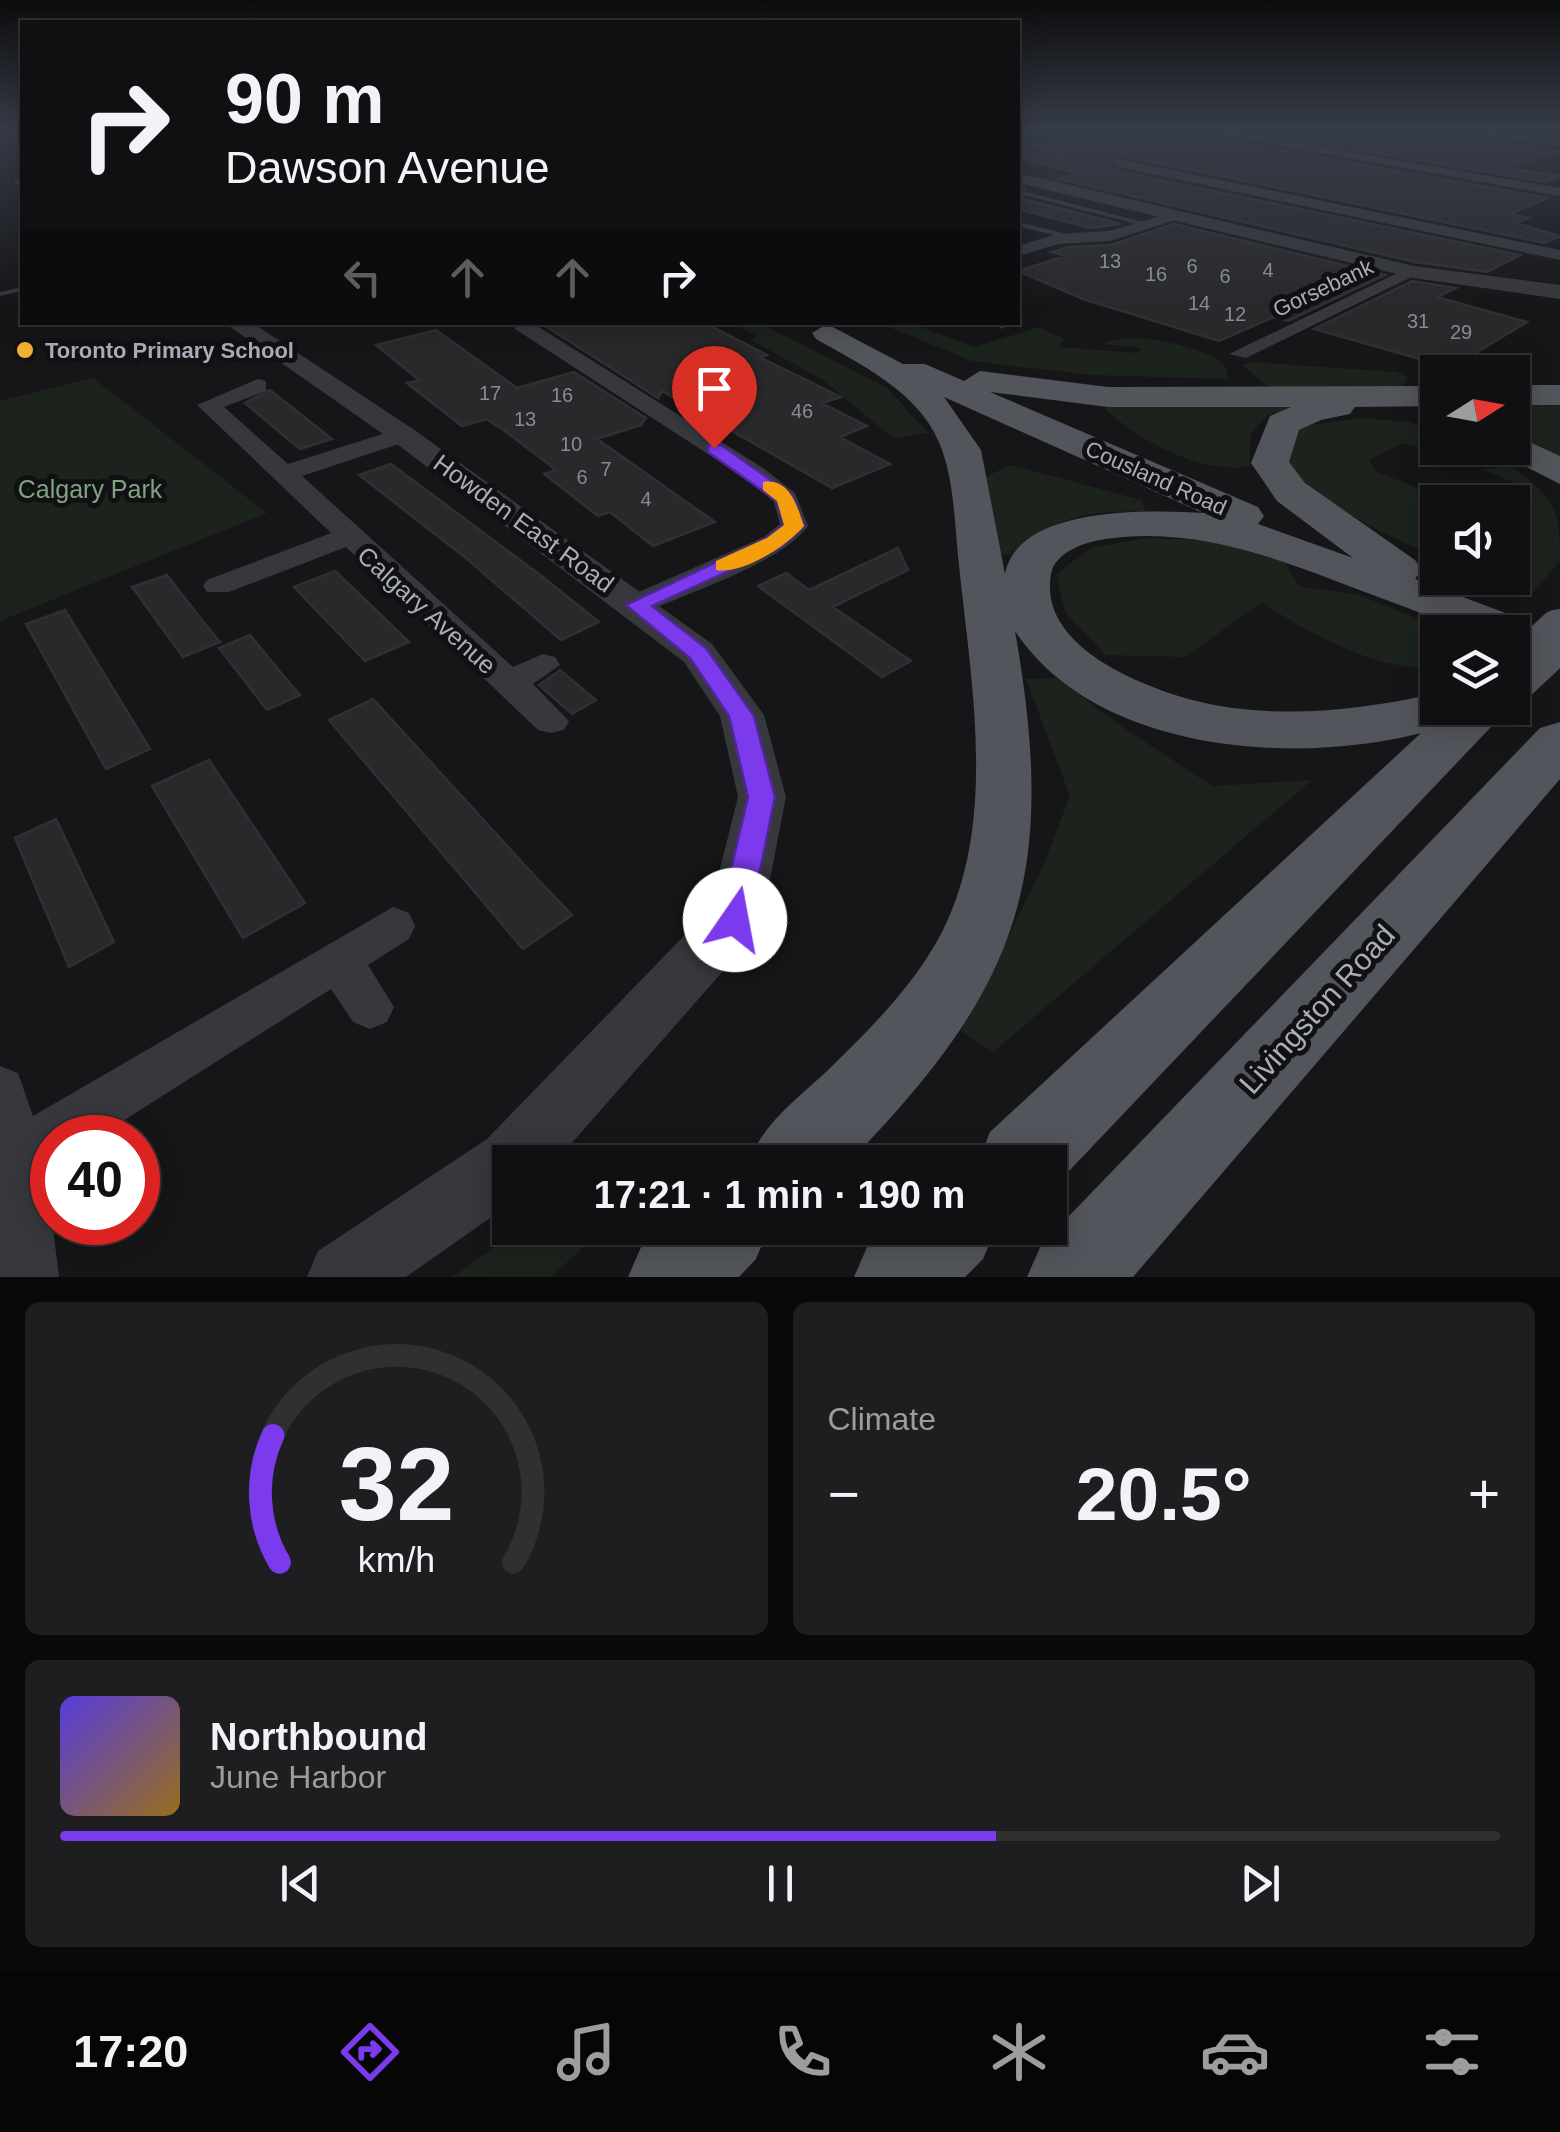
<!DOCTYPE html>
<meta charset="utf-8">
<style>
:root{--surface:#101012;--page:#1e1e20;--text:#f1f3f6;--muted:#9c9d9f;--line:#303032;--accent:#7c3aed}
body{margin:0;font-family:Helvetica,sans-serif;background:var(--page);color:var(--text);height:100vh;display:flex;flex-direction:column;font-size:38px;white-space:nowrap}
*{box-sizing:border-box;margin:0}
p{font-size:32px;color:var(--muted)}
.icon{flex:none;width:55px;height:55px;fill:none;stroke:currentColor;stroke-width:2;stroke-linecap:round;stroke-linejoin:round}
.map{position:relative;height:1277px;overflow:hidden}
.details{display:flex;flex-direction:column;gap:25px;padding:25px;background:#09090a;flex:1}
.details>*{flex:none}
.banner{position:absolute;left:20px;top:20px;width:1000px;height:305px;border-radius:0px;box-shadow:0 5px 25px #0003,0 0 0 2px var(--line);background:#101012;color:var(--text);overflow:hidden}
.needle{width:65px;rotate:79deg}
.fabs{position:absolute;left:1420px;top:355px;display:grid;gap:20px}
.fabs a{display:grid;place-items:center;width:110px;height:110px;border-radius:0px;background:var(--surface);box-shadow:0 5px 25px #0003,0 0 0 2px var(--line);font-size:50px}
.speed{position:absolute;left:30px;top:1115px;display:flex;gap:20px;font-size:50px;font-weight:700;text-align:center}
.speed>*{display:grid;place-content:center;width:130px;height:130px;border-radius:50%;background:var(--surface);box-shadow:0 5px 25px #0003,0 0 0 2px var(--line);line-height:1}
.speed .limit{border:15px solid #d22;background:#fff;color:#111}
.pin{position:absolute;display:grid;place-items:center;width:85px;height:85px;color:#fff;margin:-102px -42px;border-radius:50% 50% 50% 0;rotate:-45deg;box-shadow:0 0 10px #0007}
.pin .icon{rotate:45deg}
.me{position:absolute;width:110px;margin:-55px;rotate:12deg;stroke-linejoin:round;filter:drop-shadow(0 0 8px #0008)}
.turn{display:flex;align-items:center;gap:35px;height:210px;padding:0 40px;font-size:45px}
.turn .icon{width:130px;height:130px;stroke-width:2.5}
.turn b{display:block;font-size:70px;line-height:85px}
.lanes{display:flex;align-items:center;height:95px;padding:0 40px;background:#0003;justify-content:center;gap:50px;direction:ltr}
.lanes .off{opacity:.35}
.big{font-size:75px;font-weight:600;line-height:1.1}
.details .widget{flex:1;display:flex;flex-direction:column;justify-content:center;gap:15px;min-width:0;padding:0 35px;border-radius:15px;background:var(--page)}
.details .dial{align-items:center;gap:0}
.dial svg{height:260px;overflow:visible;fill:none;stroke:var(--line);stroke-width:7;stroke-linecap:round;text-anchor:middle}
.dial text{fill:var(--text);stroke:none}
.song{display:flex;align-items:center;gap:30px}
.cover{width:120px;height:120px;border-radius:15px;background:linear-gradient(135deg,hsl(250 70% 55%),hsl(40 70% 35%))}
.played{height:10px;border-radius:5px;background:linear-gradient(90deg,var(--accent) 65%,var(--line) 65%)}
.keys{display:flex;justify-content:space-around;direction:ltr}
.heat{display:flex;justify-content:space-between;align-items:center;font-size:55px;direction:ltr}
.details .tiles{flex:1;display:grid;gap:25px;grid-template-columns:1fr 1fr}
.widget:last-child{grid-column:span 2}
.trip{position:absolute;left:492px;top:1145px;width:575px;height:100px;border-radius:0px;background:var(--surface);box-shadow:0 5px 25px #0003,0 0 0 2px var(--line);font-weight:600;line-height:100px;text-align:center}
.tab-bar{display:flex;height:160px;justify-content:space-around;align-items:center;background:#060607;color:var(--muted)}
.tab-bar .icon{width:70px;height:70px}
.tab-bar .on{color:var(--accent)}
.tab-bar b{font-size:45px;color:var(--text)}
.map>svg:first-child{display:block}
</style>
<div class="map">
<svg width="1560" height="1277" viewBox="0 0 1560 1277">
<rect width="100%" height="100%" fill="#161618"/>
<!-- green -->
<path fill="#1c231d" d="M728,323H760L887,388L928,433L893,438L823,380L751,340L757,335Z
M879,323H911L974,347L1039,327L1064,339L1059,347L1139,353L1142,348L1103,344C1125,329 1205,346 1223,364C1227,368 1227,374 1229,379L1090,375L972,361Z
M1251,362L1397,372L1408,378L1401,387H1269L1242,365Z
M93,378L267,513L0,621V401Z
M1114,402L1301,407L1268,415L1251,433L1249,466C1202,475 1139,441 1105,409Z
M1560,403V457L1513,436L1512,404Z
M1359,418L1408,422L1437,431L1438,448H1466L1469,452L1444,455L1404,443L1369,460L1378,473L1457,502H1438L1437,558C1402,542 1307,499 1290,464C1287,458 1287,447 1286,441L1305,426Z
M1011,465L1141,500L1146,511C1081,512 1061,515 1009,555L998,554L985,477Z
M1511,466C1555,499 1560,506 1560,561L1528,598L1482,578H1512V502H1509L1526,488L1483,469Z
M1145,538L1215,540L1281,555L1299,586L1359,595L1451,632H1438L1437,667C1383,674 1306,633 1262,602L1185,657L1106,655L1065,612L1056,574L1091,548Z
M1058,678L1115,722L1212,786L1312,780L993,1052L961,1031L1041,871L1070,796L1026,679Z
M522,1228H605L551,1277H452Z"/>
<!-- building -->
<path fill="#29292c" stroke="#303034" stroke-width="2.5" d="M1111,128H1221L1216,135L1219,139L1548,198L1510,214L1528,218L1515,223L1560,236L1545,243L1119,155L1111,164L1113,170L1520,255L1487,272L1415,262L1059,179L1080,173L1018,159V149L1063,158L1071,152L1068,146L1049,141Z
M1233,128H1452L1459,135L1557,151L1508,168L1558,176L1545,182Z
M1025,188L1023,199L1121,224L1090,228L1018,209V189Z
M1174,224L1385,275L1288,321L1274,317L1219,341L1083,299L1018,271L1066,256L1052,252L1068,247L1111,245Z
M1412,281L1456,288L1437,297L1527,322L1451,368L1314,329Z
M539,322H703L767,355L759,357L841,397L822,403L867,426L840,437L890,464L832,488L662,391L658,398Z
M436,330L517,388L574,372L646,418L641,425L597,439L715,522L653,546L610,512L598,516L544,474L556,470L505,431L486,419L462,426L407,383L419,380L376,345Z
M270,390L332,439L300,449L245,403Z
M391,464L539,574L599,622L561,640L467,559L359,475Z
M898,548L908,570L833,607L911,661L882,677L758,586L786,573L809,590Z
M335,571L380,614L409,642L365,661L294,587Z
M167,575L205,624L220,642L183,657L132,587Z
M65,610L150,749L106,769L26,624Z
M250,635L282,674L300,695L267,710L219,648Z
M560,670L596,700L572,714L539,685Z
M373,699L531,872L572,915L523,949L329,720Z
M209,760L305,903L243,938L152,786Z
M56,819L114,942L69,967L15,838Z"/>
<g fill="none" stroke-linecap="round" stroke-linejoin="round">
<!-- service -->
<path fill="#37383d" fill-rule="evenodd" d="M1026,192L1147,223L1148,224L1145,226L1024,195Z
M1018,222L1075,236L1076,238L1072,240L1018,226Z
M22,287V291L0,296V292Z
M1518,447L1524,450L1522,452L1491,455L1459,466L1453,463L1485,450Z"/>
<!-- minor -->
<path fill="#37383d" fill-rule="evenodd" d="M1455,128L1560,140V146L1460,131Z
M1224,130L1560,188V196L1220,135Z
M1018,139L1065,148L1067,151L1061,155L1018,145Z
M1118,159L1560,250V260L1114,166Z
M22,178V186L15,185V179Z
M1174,212L1181,216L1179,219L1110,241L1058,244L1018,256V246L1057,234L1109,231Z
M1408,268L1422,272L1246,358L1229,354Z
M514,322H531L763,468L795,493L808,526C780,564 691,591 647,612H625L620,605L625,598L764,537L780,524L774,502L745,478L515,329Z
M991,322H1011L1012,323L1002,329Z
M258,379L266,381V391L224,407L288,464L395,430H411V440L302,476L513,667L543,654L555,657L560,665L533,684L569,721L564,730L551,733L538,730L346,547L229,592H207L203,586L207,580L331,533L197,405Z
M393,907L409,913L415,926L409,939L368,965L394,1007L387,1022L370,1029L353,1022L331,989L96,1138H52V1165L46,1169L59,1277H0V1066L18,1073L33,1116Z"/>
<!-- tertiary -->
<path fill="#37383d" fill-rule="evenodd" d="M1018,173L1414,266L1560,285V299L1414,278L1018,183Z
M223,322H251L413,429L712,644L764,715L786,797L762,920L754,936L555,1162H510V1204L406,1277H307L318,1251L487,1139L710,909L738,797L720,716L684,662L393,441Z"/>
<!-- primary -->
<path fill="#53555c" fill-rule="evenodd" d="M827,324L903,364H925L964,381L980,371L1108,387L1438,386V406L1355,407L1350,414L1321,420L1299,430L1289,462L1305,483L1415,560L1422,570L1415,579L1527,621L1534,632L1527,643L1512,646V632C1462,632 1443,621 1397,604C1300,569 1211,524 1105,539C1085,542 1055,552 1051,574C1039,640 1123,678 1175,695C1258,722 1354,712 1438,693V708H1509L1050,1191V1162H978L990,1132L1421,733C1293,766 1095,752 1015,631C1058,875 1022,985 849,1162H749C763,1123 796,1100 826,1072C869,1030 914,986 942,932C998,822 971,682 959,565C954,523 955,470 934,432C910,388 858,363 816,339L812,333ZM990,392L1108,407H1291L1270,416L1251,463L1277,501L1353,558L1258,524L1264,516L1258,507ZM944,397L1203,513C1151,510 1018,505 1005,574L981,450Z
M1512,385H1560V405H1512Z
M1512,434L1560,456V484L1499,453L1495,448H1512Z
M1560,722V779L1133,1277H1027L1041,1245L1540,728Z
M660,1228H769L756,1259L739,1277H628L642,1245Z
M887,1228H996L983,1259L965,1277H854L868,1245Z"/>
<!-- primary-bridge -->
<path stroke="#53555c" stroke-width="50" d="M1514,677L1560,634"/>
</g>
<!-- sky -->
<linearGradient id="sky" x2="0" y2="1"><stop stop-color="#0c0c0d"/><stop offset="0.42" stop-color="#363c48"/><stop offset="1" stop-color="#363c48" stop-opacity="0"/></linearGradient>
<rect width="1560" height="306" fill="url(#sky)"/>
<!-- route -->
<path fill="#7c3aed" stroke="#51269a" stroke-width="2.5" d="M708,445H721L792,495L804,526L781,547L652,606L706,648L754,716L775,797L750,920L746,930L735,934L724,930L719,920L748,797L729,716L690,658L626,605L767,538L784,525L777,501L708,452Z"/>
<!-- slow -->
<path fill="#f59e0b" d="M763,482C790,478 797,506 804,526C787,546 742,575 716,570V561L767,538L784,525L777,501L763,490Z"/>
<!-- markers -->
<circle fill="#f2b134" stroke="#111113" stroke-width="4" cx="25" cy="350" r="10"/>
<g text-anchor="middle" dominant-baseline="central" stroke-width="10" stroke-linejoin="round" paint-order="stroke">
<!-- number labels -->
<g font-size="20" fill="#888b94">
<text x="1110" y="261">13</text>
<text x="1192" y="266">6</text>
<text x="1268" y="270">4</text>
<text x="1156" y="274">16</text>
<text x="1225" y="276">6</text>
<text x="1199" y="303">14</text>
<text x="1235" y="314">12</text>
<text x="1418" y="321">31</text>
<text x="1461" y="332">29</text>
<text x="490" y="393">17</text>
<text x="562" y="395">16</text>
<text x="802" y="411">46</text>
<text x="525" y="419">13</text>
<text x="571" y="444">10</text>
<text x="606" y="469">7</text>
<text x="582" y="477">6</text>
<text x="646" y="499">4</text>
</g>
<!-- far-street labels -->
<g font-size="22" fill="#a8adb8" stroke="#111113">
<text transform="translate(1323 288) rotate(-25)">Gorsebank</text>
<text transform="translate(1156 478) rotate(24)">Cousland Road</text>
</g>
<!-- far-poi labels -->
<g font-size="22" font-weight="bold" fill="#a8adb8" stroke="#111113" text-anchor="start">
<text x="45" y="350">Toronto Primary School</text>
</g>
<!-- park labels -->
<g font-size="25" fill="#7fa381" stroke="#111113">
<text x="90" y="489">Calgary Park</text>
</g>
<!-- street labels -->
<g font-size="25" fill="#a8adb8" stroke="#111113">
<text transform="translate(524 523) rotate(36)">Howden East Road</text>
<text transform="translate(427 610) rotate(42)">Calgary Avenue</text>
</g>
<!-- near-street labels -->
<g font-size="30" fill="#a8adb8" stroke="#111113">
<text transform="translate(1317 1009) rotate(-48)">Livingston Road</text>
</g>
</g>
</svg>
<div class="fabs">
<a><svg class="needle" viewBox="-14 -14 28 28"><path d="M0-13l5 13h-10z" fill="#e53935"/><path d="M0 13l5-13h-10z" fill="#9c9d9f"/></svg></a>
<a><svg class="icon" aria-label="sound" viewBox="0 0 24 24"><path d="M4 9h4l5-4v14l-5-4H4zM17 9q2 3 0 6"/></svg></a>
<a><svg class="icon" aria-label="layers" viewBox="0 0 24 24"><path d="M12 4l9 5-9 5-9-5zM3 14l9 5 9-5"/></svg></a>
</div>
<div class="speed"><div class="limit">40</div></div>
<div class="pin" style="left:714px;top:448px;background:#d93025"><svg class="icon" aria-label="arrive" viewBox="0 0 24 24"><path d="M6 21V4h12l-3 4 3 4H6"/></svg></div>
<svg class="me" style="left:735px;top:920px" viewBox="-20 -20 40 40"><circle r="19" fill="#fff"/><path d="M0-13L10 11 0 6-10 11z" fill="#7c3aed"/></svg>
<div class="trip">17:21 · 1 min · 190 m</div>
<div class="banner">
<div class="turn"><svg class="icon" aria-label="right" viewBox="0 0 24 24"><path d="M7 20v-9h11M14 6l5 5-5 5"/></svg><div><b>90 m</b>Dawson Avenue</div></div>
<div class="lanes"><svg class="icon off" aria-label="left" viewBox="0 0 24 24"><path d="M17 20v-9H6M10 6l-5 5 5 5"/></svg><svg class="icon off" aria-label="ahead" viewBox="0 0 24 24"><path d="M12 20V5M6 11l6-6 6 6"/></svg><svg class="icon off" aria-label="ahead" viewBox="0 0 24 24"><path d="M12 20V5M6 11l6-6 6 6"/></svg><svg class="icon" aria-label="right" viewBox="0 0 24 24"><path d="M7 20v-9h11M14 6l5 5-5 5"/></svg></div>
</div>
</div>
<section class="details">
<div class="tiles">
<div class="widget dial"><svg viewBox="0 0 100 80">
<path d="M14 69A42 42 0 1 1 86 69"/>
<path d="M14 69A42 42 0 0 1 12 30" stroke="#7c3aed"/>
<text x="50" y="56" font-size="32" font-weight="700">32</text>
<text x="50" y="72" font-size="11">km/h</text>
</svg></div>
<div class="widget"><p>Climate</p>
<div class="heat"><a>−</a><b class="big">20.5°</b><a>+</a></div>
</div>
<div class="widget">
<div class="song"><i class="cover"></i><div><b>Northbound</b><p>June Harbor</p></div></div>
<div class="played"></div>
<div class="keys"><svg class="icon" aria-label="previous" viewBox="0 0 24 24"><path d="M18 5L8 12l10 7zM5 5v14"/></svg><svg class="icon" aria-label="pause" viewBox="0 0 24 24"><path d="M8 5v14M16 5v14"/></svg><svg class="icon" aria-label="next" viewBox="0 0 24 24"><path d="M6 5l10 7-10 7zM19 5v14"/></svg></div>
</div>
</div>
</section>
<nav class="tab-bar">
<b>17:20</b>
<svg class="icon on" aria-label="directions" viewBox="0 0 24 24"><path d="M12 3l9 9-9 9-9-9zM9 14v-3h6M13 9l2 2-2 2"/></svg>
<svg class="icon" aria-label="music" viewBox="0 0 24 24"><path d="M9 18V5l10-2v13"/><circle cx="6" cy="18" r="3"/><circle cx="16" cy="16" r="3"/></svg>
<svg class="icon" aria-label="phone" viewBox="0 0 24 24"><path d="M5 4h4l2 5-3 2q2 4 5 5l2-3 5 2v4C11 20 4 13 5 4z"/></svg>
<svg class="icon" aria-label="climate" viewBox="0 0 24 24"><path d="M12 3v18M4 7l16 10M4 17L20 7"/></svg>
<svg class="icon" aria-label="car" viewBox="0 0 24 24"><path d="M5 17H2v-5l4-1 3-4h7l3 4 3 1v5h-3M9 17h6M6 11h13"/><circle cx="7" cy="17" r="2"/><circle cx="17" cy="17" r="2"/></svg>
<svg class="icon" aria-label="filters" viewBox="0 0 24 24"><path d="M4 7h16M4 17h16"/><circle cx="9" cy="7" r="2"/><circle cx="15" cy="17" r="2"/></svg>
</nav>
